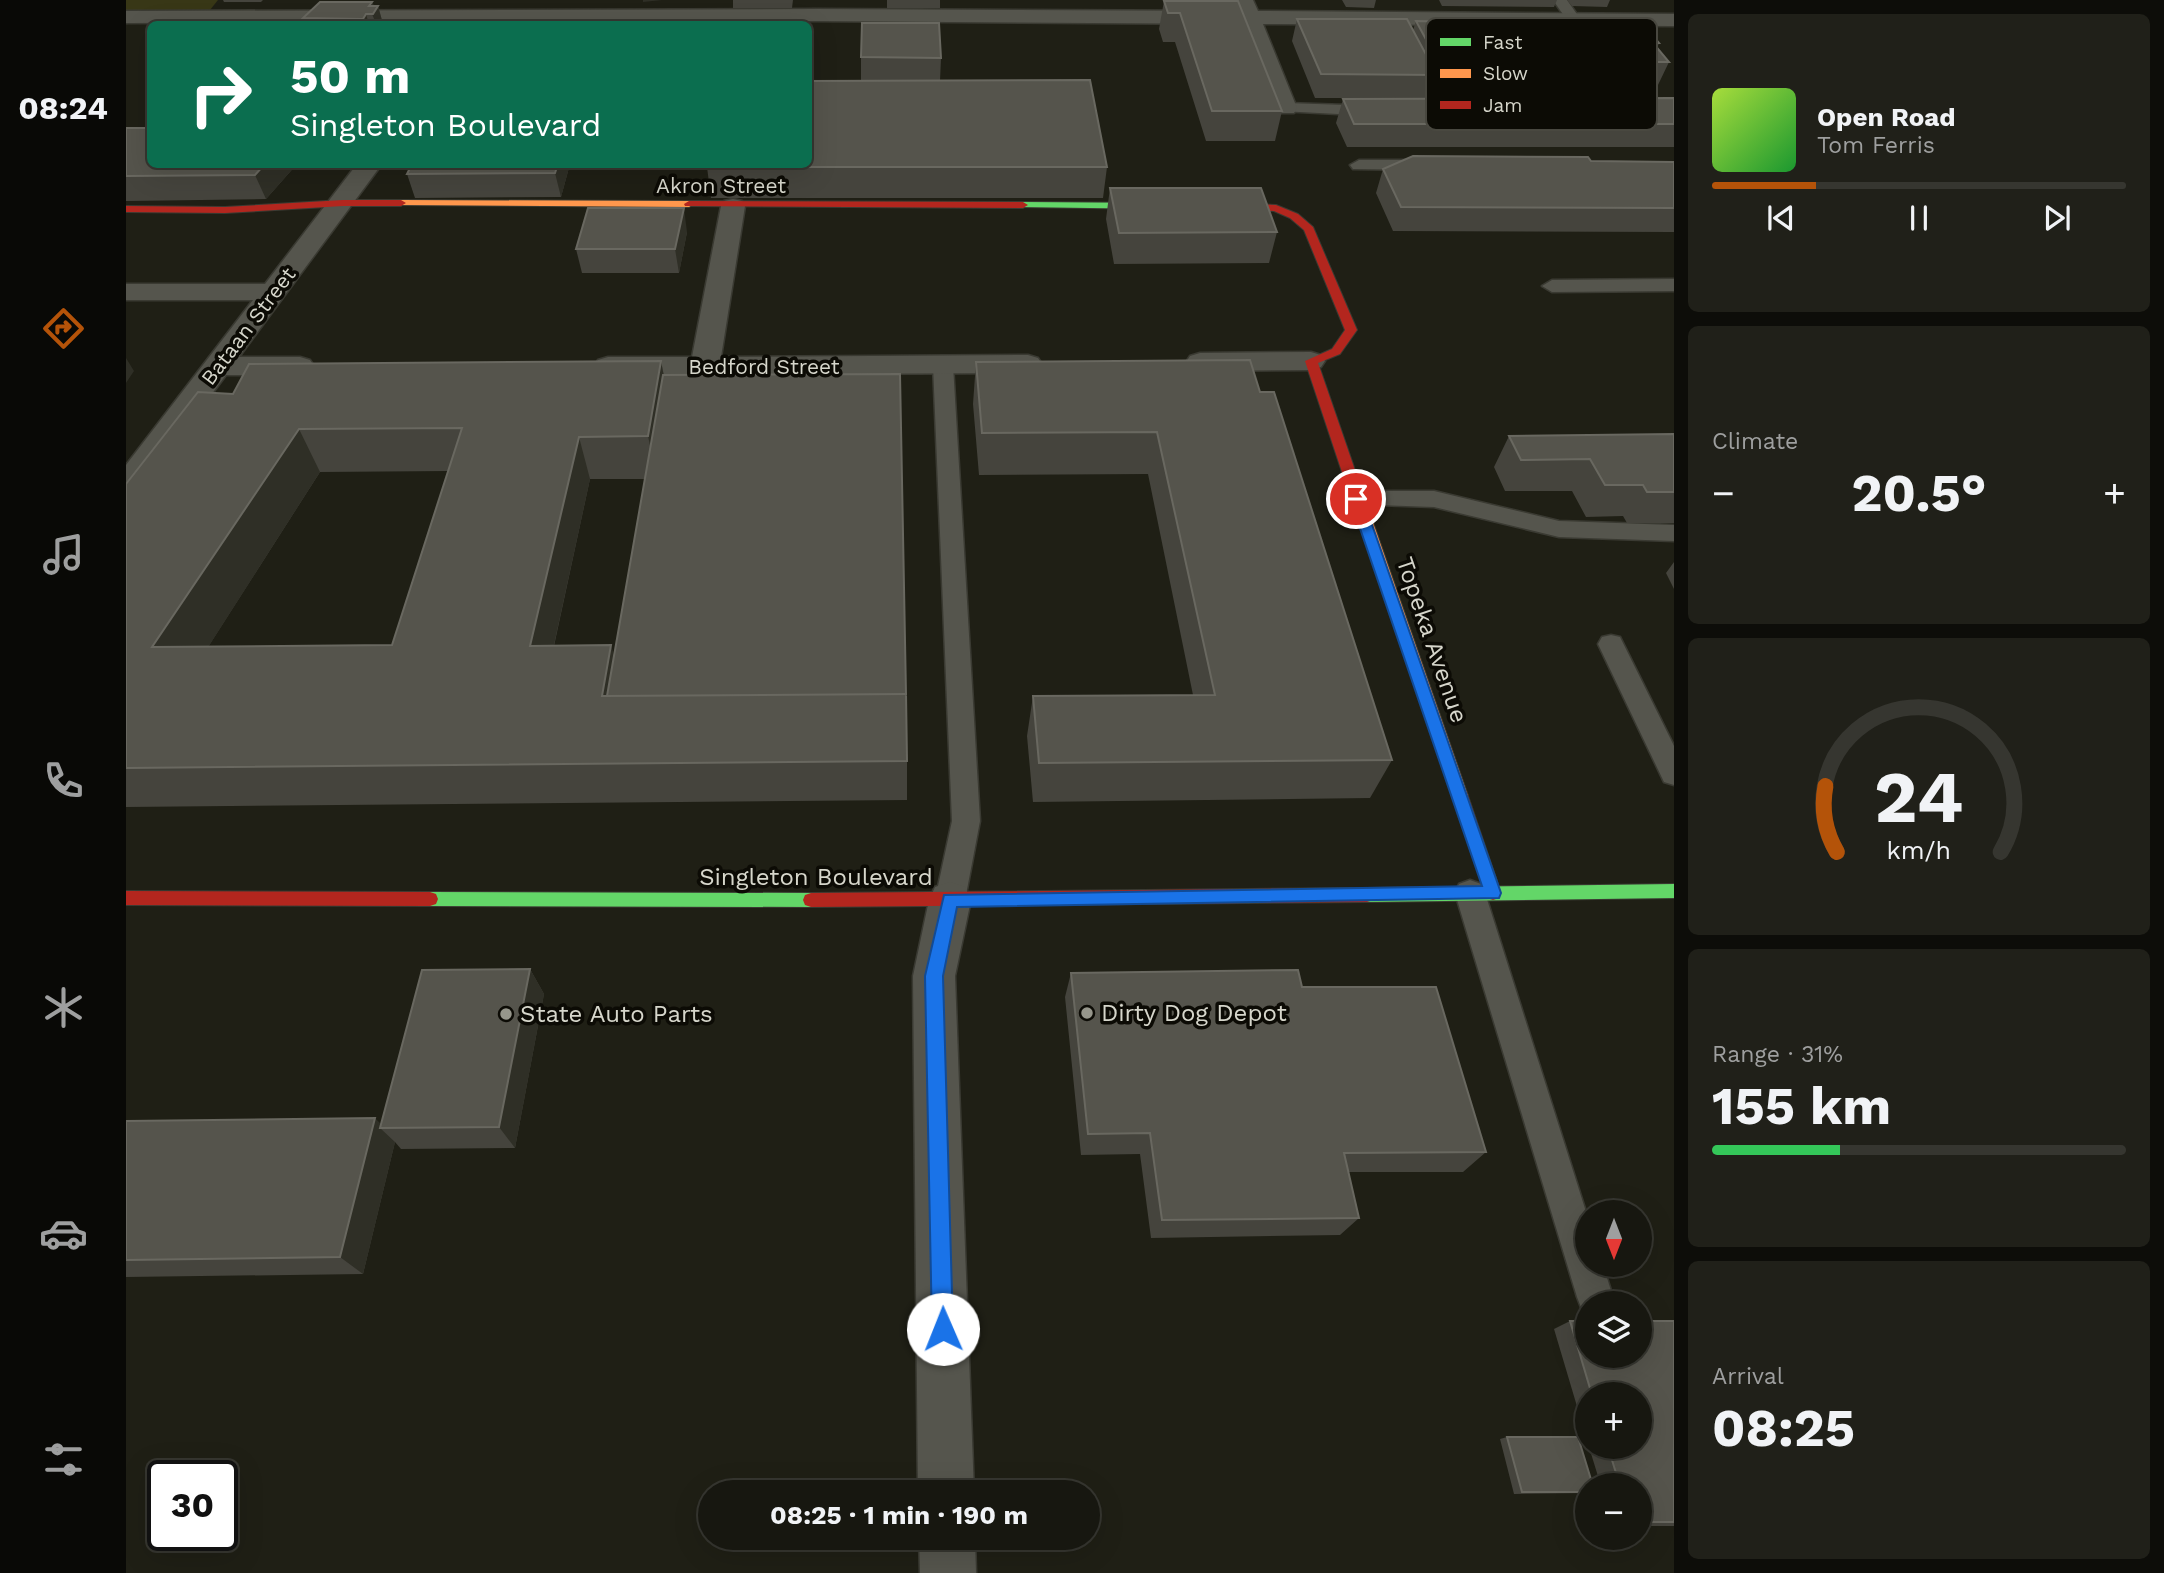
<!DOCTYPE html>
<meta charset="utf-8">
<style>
:root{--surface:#171710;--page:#202019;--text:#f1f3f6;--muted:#9e9f9f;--line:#363630;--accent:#b45309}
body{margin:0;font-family:"Work Sans",sans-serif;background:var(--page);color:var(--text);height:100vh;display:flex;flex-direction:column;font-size:26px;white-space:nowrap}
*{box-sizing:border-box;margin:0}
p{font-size:23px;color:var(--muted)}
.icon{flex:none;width:38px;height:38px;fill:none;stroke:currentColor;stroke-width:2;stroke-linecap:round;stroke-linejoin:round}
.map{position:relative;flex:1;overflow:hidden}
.details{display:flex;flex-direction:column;gap:14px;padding:14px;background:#0d0d09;width:490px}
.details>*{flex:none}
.hud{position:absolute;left:21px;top:21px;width:665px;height:147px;border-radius:10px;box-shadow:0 7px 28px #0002,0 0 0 2px var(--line);background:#0b6e4f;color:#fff;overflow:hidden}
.needle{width:46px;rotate:180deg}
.controls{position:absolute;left:1449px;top:1200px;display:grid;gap:14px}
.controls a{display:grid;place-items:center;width:77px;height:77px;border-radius:50%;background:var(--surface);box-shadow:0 7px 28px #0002,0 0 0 2px var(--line);font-size:35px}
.speed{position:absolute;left:21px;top:1460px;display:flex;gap:14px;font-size:35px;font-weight:700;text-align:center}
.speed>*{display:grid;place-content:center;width:91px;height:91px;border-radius:50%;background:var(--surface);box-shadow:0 7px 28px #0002,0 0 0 2px var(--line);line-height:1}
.speed .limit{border:4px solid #111;border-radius:10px;background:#fff;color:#111}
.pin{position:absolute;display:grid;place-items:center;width:60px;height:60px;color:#fff;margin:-30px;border:4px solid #fff;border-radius:50%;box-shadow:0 2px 7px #0007}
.me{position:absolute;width:77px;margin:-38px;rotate:359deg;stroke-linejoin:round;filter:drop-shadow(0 0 5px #0008)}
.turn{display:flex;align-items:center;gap:24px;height:147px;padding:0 28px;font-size:32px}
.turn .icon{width:91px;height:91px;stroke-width:2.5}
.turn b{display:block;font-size:49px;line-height:60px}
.big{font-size:52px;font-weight:700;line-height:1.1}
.details .card{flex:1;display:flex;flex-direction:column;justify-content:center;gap:10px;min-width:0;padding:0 24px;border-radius:10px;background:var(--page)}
.details .dial{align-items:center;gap:0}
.dial svg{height:182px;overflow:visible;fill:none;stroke:var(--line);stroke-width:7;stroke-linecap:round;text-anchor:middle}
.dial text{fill:var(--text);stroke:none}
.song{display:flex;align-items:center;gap:21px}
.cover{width:84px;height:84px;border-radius:10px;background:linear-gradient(135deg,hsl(80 70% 55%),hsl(130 70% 35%))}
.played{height:7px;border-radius:4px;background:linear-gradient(90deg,var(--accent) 25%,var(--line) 25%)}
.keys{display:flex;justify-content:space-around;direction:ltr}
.heat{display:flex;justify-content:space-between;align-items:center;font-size:38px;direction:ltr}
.charge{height:10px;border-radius:5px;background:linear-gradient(90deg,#34c759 31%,var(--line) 0)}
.trip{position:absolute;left:572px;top:1480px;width:402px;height:70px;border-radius:35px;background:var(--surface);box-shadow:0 7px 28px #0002,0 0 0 2px var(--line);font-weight:700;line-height:70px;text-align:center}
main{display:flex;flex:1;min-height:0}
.tab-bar{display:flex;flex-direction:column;width:126px;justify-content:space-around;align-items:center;background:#090906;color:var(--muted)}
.tab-bar .icon{width:49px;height:49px}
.tab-bar .selected{color:var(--accent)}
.tab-bar b{font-size:32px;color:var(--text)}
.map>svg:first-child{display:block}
</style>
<main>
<nav class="tab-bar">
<b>08:24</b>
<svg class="icon selected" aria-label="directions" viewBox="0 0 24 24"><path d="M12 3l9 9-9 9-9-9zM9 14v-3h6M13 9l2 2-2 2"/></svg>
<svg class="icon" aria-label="music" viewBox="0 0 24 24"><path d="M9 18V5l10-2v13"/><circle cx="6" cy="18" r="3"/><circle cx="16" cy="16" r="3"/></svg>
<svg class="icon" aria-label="phone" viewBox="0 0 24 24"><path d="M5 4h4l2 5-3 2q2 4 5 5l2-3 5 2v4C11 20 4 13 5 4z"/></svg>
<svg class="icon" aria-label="climate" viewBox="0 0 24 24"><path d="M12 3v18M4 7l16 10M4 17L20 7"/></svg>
<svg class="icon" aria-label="car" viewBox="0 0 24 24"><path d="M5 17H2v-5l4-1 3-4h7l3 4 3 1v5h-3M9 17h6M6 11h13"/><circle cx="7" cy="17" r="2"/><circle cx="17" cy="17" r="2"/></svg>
<svg class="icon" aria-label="filters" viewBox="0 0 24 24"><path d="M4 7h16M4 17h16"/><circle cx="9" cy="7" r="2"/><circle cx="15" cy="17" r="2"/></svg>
</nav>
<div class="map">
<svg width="1548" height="1573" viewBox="0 0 1548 1573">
<rect width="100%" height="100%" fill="#1f1f15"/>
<!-- green -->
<path fill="#383716" d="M0,0H92L84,10L0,12Z"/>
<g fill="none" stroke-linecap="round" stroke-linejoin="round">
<defs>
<path id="lane" d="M1427,0H1441L1455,20L1453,23H1443Z
M1160,103L1251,106L1259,111L1251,116L1154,111L1152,108L1154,105Z
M1233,160H1304L1313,165L1304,170L1227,169L1224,165Z
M1548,279V291L1426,292L1416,286L1426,280Z
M817,359L824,361L827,365L854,821L839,900L835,909L824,913L813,909L809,900L826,821L807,365L810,361Z
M1230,491H1308L1433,521L1548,525V541L1433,537L1308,507L1222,504L1218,499L1222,494Z
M1485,635L1494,637L1548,746V785L1538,782L1472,644L1476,637Z
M1344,880L1355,884L1359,893L1461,1215V1265H1477L1487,1297L1485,1304H1461V1312L1456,1310L1451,1297L1329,893L1333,884Z"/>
<path id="street" d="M1107,0H1127L1132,11L1548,14V26L1137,24L1171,108L1168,113H1152L1149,108L1116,24L688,21L0,23V11L688,9L1111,11Z
M231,164H256L113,357H174L184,360L188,366L184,372L174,375H100L11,494L0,497V465L127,300H0V284H139Z
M607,199L616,201L619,206L595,357L902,355L912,358L916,364L912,370L902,373L482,375L472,372L468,366L472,360L482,357H566L595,206L598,201Z
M1185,352L1195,355L1199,361L1195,367L1185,370L1074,371L1064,368L1060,362L1064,356L1074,353Z
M824,882L839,887L845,900L829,976L848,1493H792L787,976L803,900L809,887Z
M793,1538H849L850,1573H794Z"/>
<path id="fast" d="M897,202L1034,203L1039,206L1034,209L893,207L892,205Z
M1548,884V898L1241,902L1235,900L1233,895L1235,890L1241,888Z
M304,892L685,893L691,895L693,900L691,905L685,907L304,906L298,904L296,899L298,894Z"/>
<path id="slow" d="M275,200L563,201L568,204L563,207L271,205V201Z
M1234,501L1241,505L1342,796L1340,801H1328L1326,796L1227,505Z"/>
<path id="jam" d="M217,200H275L280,203L275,206H217L99,213L0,212V206L99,207Z
M563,201L897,202L902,205L897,208L559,206L558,204Z
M1090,203L1150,205L1172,214L1187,227L1231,330L1214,354L1192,363L1241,505L1239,508L1234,509L1227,505L1179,361L1206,349L1219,330L1178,230L1164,218L1148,211L1086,208L1085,206Z
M1334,790L1340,791L1342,796L1375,893L1373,898L1367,900L1361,898L1359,893L1326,796L1328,791Z
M1241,888L1247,890L1249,895L1247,900L1241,902L685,907L679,905L677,900L679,895L685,893Z
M0,891L304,892L310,894L312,899L310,904L304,906L0,905Z"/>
</defs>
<!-- lane casing -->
<use href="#lane" stroke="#3a3a32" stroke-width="3"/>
<!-- street casing -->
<use href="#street" stroke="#3a3a32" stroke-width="3"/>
<!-- fast casing -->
<use href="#fast" stroke="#3a3a32" stroke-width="2"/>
<!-- slow casing -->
<use href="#slow" stroke="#3a3a32" stroke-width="2"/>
<!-- jam casing -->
<use href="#jam" stroke="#3a3a32" stroke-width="2"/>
<!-- lane -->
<use href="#lane" fill="#55554d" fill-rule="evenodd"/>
<!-- street -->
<use href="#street" fill="#55554d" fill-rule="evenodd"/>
<!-- fast -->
<use href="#fast" fill="#63d668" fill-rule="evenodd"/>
<!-- slow -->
<use href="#slow" fill="#ff974d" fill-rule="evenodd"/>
<!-- jam -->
<use href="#jam" fill="#b3261e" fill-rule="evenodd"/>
</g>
<!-- wall -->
<path fill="#45443d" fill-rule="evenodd" d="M97,0H137L135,2H98Z
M607,0H667L666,8H607Z
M761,0H814V8H761Z
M1216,0H1250L1248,8L1220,7Z
M1313,0H1431L1428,7L1316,6Z
M1441,0H1484L1481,7L1446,6Z
M1038,1H1112L1156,111L1149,141H1080L1049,42H1037L1033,29Z
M246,2L248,6H252L257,24H179L177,18Z
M1171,19L1287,30L1290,21L1348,31L1352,19L1410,27L1412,21L1468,38L1473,27L1533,43L1531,48L1543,62L1532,85H1489L1476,67L1468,85H1425L1419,77L1417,83H1363L1357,73L1354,79H1310L1304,98H1189L1166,41Z
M735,57L815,58L814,81L981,167L977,198H585L581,167L735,80Z
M1548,98V147H1221L1210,123L1217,99Z
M0,128L171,164L140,199L0,201Z
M1465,161L1548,162V232L1267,231L1250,193L1257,169Z
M444,164L435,197L289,198L281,174Z
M984,188L1151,232L1143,263L988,264L980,219Z
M561,232L553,273H456L450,249Z
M535,361L538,375L781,761V800L0,807V484L107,394ZM323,471L266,645L82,647L194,472ZM464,479H519L488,656L428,646Z
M850,362L1134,392L1266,760L1244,798L907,802L901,736L907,696L1067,695L1022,474L853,475L847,404Z
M1548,434V523H1501L1497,516L1460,517L1446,491H1379L1368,467L1383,436Z
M1548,562V589L1540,573Z
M404,969L418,994L389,1148L275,1149L269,1142L237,1274L0,1277V1121L255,1124Z
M945,973L1176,987L1360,1152L1337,1172H1222L1233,1218L1214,1235L1025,1238L1014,1154L955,1155L939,997Z
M1444,1321H1548V1526H1514V1486H1475L1463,1447H1514V1395H1461V1440L1428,1329Z
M1381,1437L1461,1486V1493L1388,1494L1374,1439Z"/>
<!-- shaded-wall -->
<path fill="#2f2f26" d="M517,0H536L517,2Z
M246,2L249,10L252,6L257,24H250L243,6Z
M240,14L243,24H239L237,19Z
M139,164H171L140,199L129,175Z
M432,164H444L435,197L429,173Z
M558,208L561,232L553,273L549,249Z
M0,358L8,371L0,383Z
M535,361L543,404L531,479L522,436Z
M173,429L194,472L56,688L26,647Z
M453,437L464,479L419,686L404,646Z
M485,645L497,686L493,706L476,696Z
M404,969L418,994L389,1148L373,1127Z
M249,1118L259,1128H254L269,1142L237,1274L214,1257Z"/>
<!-- building -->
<path fill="#55544c" stroke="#696860" stroke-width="2" fill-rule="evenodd" d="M1038,1H1112L1156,111H1086L1054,13H1042Z
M194,2H246L243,6H252L247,14H240L237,19L177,18Z
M1171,19H1281L1311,75L1195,74Z
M1290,21L1342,22L1363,56H1309Z
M736,23H813L815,58L735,57Z
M1473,27H1520L1533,43H1527L1543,62H1499Z
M964,80L981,167H581V164H682V81Z
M1548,98V124H1228L1217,99Z
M0,128H24V164H139L129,175L0,176Z
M1287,156L1462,157L1465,161L1548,162V208L1275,207L1257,169Z
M286,164H432L429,173L281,174Z
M984,188H1135L1151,232L993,233Z
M462,208H558L549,249H450Z
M1124,360L1134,392H1148L1266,760L913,763L907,696L1089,695L1031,432L856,433L850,362Z
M535,361L522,436L453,437L404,646L485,645L476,696L780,694L781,761L0,768V484L72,392L107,394L123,364ZM336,428L266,645L26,647L173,429Z
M774,374L780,694L481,696L537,375Z
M1548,434V492H1521L1517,485H1479L1464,459L1395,460L1383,436Z
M404,969L373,1127L254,1128L296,970Z
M1172,970L1176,987H1310L1360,1152L1218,1153L1233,1218L1036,1220L1024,1133L962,1134L945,973Z
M249,1118L214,1257L0,1260V1121Z
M1444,1321H1461V1356H1514V1321H1548V1522H1514V1486H1494L1482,1447H1514V1395H1466Z
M1381,1437H1452L1467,1486H1461V1492H1396Z"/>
<!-- route -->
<path fill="#1a73e8" stroke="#114b97" stroke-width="2" d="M1230,495L1237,499L1375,893L1373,898L831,907L817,976L827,1329L824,1337L817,1340L809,1337L806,1329L799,976L818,895L1356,886L1224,499Z"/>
<!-- markers -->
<g fill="#96968b" stroke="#0c0b05" stroke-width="2.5">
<circle cx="961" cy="1013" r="7"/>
<circle cx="380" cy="1014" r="7"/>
</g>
<g text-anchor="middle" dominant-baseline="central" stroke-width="7" stroke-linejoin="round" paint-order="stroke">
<!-- far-street labels -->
<g font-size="21" fill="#d6d6cb" stroke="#0c0b05">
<text x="595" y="185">Akron Street</text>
<text transform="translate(122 326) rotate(-53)">Bataan Street</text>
<text x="638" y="366">Bedford Street</text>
</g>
<!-- street labels -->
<g font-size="24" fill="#d6d6cb" stroke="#0c0b05">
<text transform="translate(1306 640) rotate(71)">Topeka Avenue</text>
<text x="690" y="877">Singleton Boulevard</text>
</g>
<!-- poi labels -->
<g font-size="24" fill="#d6d6cb" stroke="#0c0b05" text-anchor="start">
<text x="975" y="1013">Dirty Dog Depot</text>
<text x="394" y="1014">State Auto Parts</text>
</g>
</g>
<!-- legend -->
<rect x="1300" y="18" width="231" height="112" rx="10" fill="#0c0b05" stroke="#494840" stroke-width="2"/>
<rect x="1314" y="38" width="31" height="8" fill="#63d668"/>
<rect x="1314" y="69" width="31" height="9" fill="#ff974d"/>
<rect x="1314" y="101" width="31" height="8" fill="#b3261e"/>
<g font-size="19" fill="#d6d6cb">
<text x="1357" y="49">Fast</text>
<text x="1357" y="80">Slow</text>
<text x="1357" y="112">Jam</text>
</g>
</svg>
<div class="controls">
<a><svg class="needle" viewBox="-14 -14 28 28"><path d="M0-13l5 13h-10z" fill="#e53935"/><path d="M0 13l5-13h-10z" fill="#9e9f9f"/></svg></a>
<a><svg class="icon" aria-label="layers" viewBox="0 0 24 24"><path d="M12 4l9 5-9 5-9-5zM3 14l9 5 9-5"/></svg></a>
<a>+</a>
<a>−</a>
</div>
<div class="speed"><div class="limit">30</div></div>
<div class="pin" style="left:1230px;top:499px;background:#d93025"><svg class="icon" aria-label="arrive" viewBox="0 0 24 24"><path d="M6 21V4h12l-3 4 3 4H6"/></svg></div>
<svg class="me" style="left:817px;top:1329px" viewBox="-20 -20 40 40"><circle r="19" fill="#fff"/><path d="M0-13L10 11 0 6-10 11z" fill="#1a73e8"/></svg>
<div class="trip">08:25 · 1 min · 190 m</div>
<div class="hud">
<div class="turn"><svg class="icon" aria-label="right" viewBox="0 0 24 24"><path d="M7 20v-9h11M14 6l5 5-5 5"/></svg><div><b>50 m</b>Singleton Boulevard</div></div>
</div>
</div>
<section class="details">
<div class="card">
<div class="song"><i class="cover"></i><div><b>Open Road</b><p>Tom Ferris</p></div></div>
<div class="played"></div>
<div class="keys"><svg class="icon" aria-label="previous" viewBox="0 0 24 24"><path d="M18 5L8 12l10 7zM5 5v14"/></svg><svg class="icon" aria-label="pause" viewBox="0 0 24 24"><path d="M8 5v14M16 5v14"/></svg><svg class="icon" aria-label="next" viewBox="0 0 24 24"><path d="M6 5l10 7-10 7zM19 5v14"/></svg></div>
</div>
<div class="card"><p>Climate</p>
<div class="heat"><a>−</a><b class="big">20.5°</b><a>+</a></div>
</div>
<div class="card dial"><svg viewBox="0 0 100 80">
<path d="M14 69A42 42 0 1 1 86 69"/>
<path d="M14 69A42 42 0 0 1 9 40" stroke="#b45309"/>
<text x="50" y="56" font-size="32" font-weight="700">24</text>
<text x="50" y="72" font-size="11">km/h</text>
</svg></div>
<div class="card"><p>Range · 31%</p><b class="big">155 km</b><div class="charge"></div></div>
<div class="card"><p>Arrival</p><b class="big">08:25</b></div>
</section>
</main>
